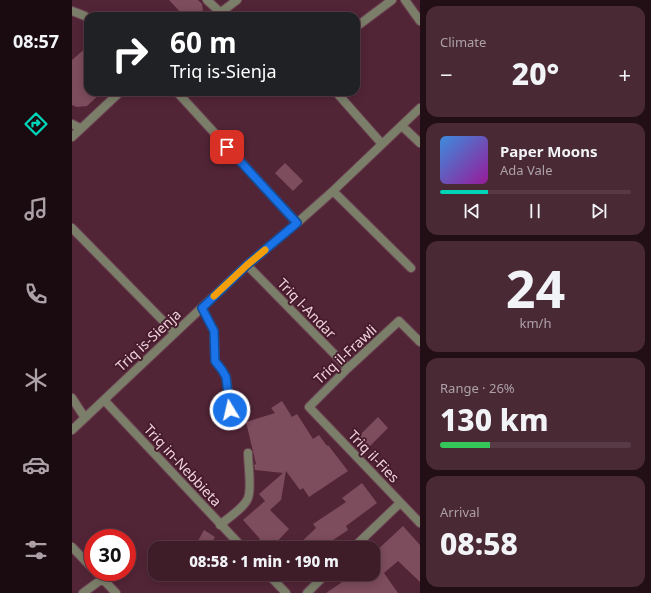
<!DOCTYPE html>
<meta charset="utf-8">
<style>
:root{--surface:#3e1c28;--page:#492934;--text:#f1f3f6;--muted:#ada1a8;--line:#573a45;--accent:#00d5b7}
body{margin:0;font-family:"Noto Sans",sans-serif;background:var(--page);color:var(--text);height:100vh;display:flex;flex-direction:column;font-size:15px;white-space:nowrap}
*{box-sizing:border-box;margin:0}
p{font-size:13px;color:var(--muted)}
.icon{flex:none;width:22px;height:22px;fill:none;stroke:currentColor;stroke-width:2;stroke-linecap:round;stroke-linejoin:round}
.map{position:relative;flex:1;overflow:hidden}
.details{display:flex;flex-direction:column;gap:6px;padding:6px;background:#220f16;width:231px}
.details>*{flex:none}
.banner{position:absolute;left:12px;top:12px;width:276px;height:84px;border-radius:12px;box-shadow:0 2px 10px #0003,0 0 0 1px var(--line);background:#202124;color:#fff;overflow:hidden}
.speed{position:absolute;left:12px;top:529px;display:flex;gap:8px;font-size:20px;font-weight:700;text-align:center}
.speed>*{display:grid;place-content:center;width:52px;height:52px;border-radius:50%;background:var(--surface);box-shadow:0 2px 10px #0003,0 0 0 1px var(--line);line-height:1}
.speed .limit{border:6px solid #d22;background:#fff;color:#111}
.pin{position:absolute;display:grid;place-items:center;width:34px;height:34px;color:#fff;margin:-17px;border-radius:8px;box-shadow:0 2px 6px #0006}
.me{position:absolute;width:44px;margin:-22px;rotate:351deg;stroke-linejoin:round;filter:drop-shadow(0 0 3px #0008)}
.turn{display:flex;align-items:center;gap:14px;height:84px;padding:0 20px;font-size:18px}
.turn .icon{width:52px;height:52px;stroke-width:2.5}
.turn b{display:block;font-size:28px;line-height:34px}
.big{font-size:30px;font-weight:800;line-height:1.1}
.details .card{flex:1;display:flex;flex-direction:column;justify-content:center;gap:6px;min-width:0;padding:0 14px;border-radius:12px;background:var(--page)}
.details .dial{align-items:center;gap:0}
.dial b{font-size:52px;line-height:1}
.song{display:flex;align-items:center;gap:12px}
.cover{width:48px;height:48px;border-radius:6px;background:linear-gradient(135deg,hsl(210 70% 55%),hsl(300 70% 35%))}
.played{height:4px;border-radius:2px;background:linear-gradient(90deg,var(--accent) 25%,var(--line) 25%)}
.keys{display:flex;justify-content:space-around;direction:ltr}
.heat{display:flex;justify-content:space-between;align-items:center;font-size:22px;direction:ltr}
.charge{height:6px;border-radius:3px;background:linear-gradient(90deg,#34c759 26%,var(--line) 0)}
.trip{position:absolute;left:76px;top:541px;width:232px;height:40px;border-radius:12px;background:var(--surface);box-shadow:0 2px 10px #0003,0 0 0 1px var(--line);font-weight:800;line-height:40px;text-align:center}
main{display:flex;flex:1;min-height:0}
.tabs{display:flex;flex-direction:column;width:72px;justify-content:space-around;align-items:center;background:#190b10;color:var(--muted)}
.tabs .icon{width:28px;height:28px}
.tabs .selected{color:var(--accent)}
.tabs b{font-size:18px;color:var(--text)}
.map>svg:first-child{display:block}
</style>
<main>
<nav class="tabs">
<b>08:57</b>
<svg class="icon selected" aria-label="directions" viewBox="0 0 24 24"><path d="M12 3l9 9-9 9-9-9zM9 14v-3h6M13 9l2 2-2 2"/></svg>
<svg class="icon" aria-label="music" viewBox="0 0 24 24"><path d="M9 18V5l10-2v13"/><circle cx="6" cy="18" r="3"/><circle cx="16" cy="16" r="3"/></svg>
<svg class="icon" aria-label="phone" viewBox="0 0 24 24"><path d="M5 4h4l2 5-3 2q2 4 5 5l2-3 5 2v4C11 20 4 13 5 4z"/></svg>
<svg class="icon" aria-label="climate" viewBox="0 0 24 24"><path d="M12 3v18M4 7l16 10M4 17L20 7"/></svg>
<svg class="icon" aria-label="car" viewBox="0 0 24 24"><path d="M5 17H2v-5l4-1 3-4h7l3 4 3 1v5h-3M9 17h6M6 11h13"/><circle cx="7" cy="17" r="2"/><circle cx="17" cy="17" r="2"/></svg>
<svg class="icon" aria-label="filters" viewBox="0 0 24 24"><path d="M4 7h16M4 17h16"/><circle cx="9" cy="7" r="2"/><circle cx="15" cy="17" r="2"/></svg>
</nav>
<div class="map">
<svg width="348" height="593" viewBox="0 0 348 593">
<rect width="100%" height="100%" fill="#522536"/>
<!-- building -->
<path fill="#7d4c5d" d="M97,0H126L130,4L131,10L124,16H112Z
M16,46V92H30L15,106L5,107L0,105V60Z
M213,163L231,181L221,191L203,173Z
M210,401L220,417L225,414L241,439L247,435L255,446L256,445L276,471L237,497L231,488L228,490L214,471L209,500L198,510L217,529L199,548H195L187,540L188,539L171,520L193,501L187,494L211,473L183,470L182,465L184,464L174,422L203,413L199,408Z
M306,417L316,428L297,447L287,436Z
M290,483L305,503L274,526L276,530L249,548H223L244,528L241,524L274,502L270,498Z
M331,526L348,545V582L326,561L312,573L326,593H254L282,574H301V554Z
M132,530L143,537L137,548H122Z"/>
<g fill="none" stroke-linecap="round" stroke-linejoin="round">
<defs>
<path id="minor" d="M135,0L149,13
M333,0L348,21
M0,11L13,16L16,19
M284,27L320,0
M105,92L225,223
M264,92L310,144
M0,124L8,128
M330,126L348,143
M261,191L339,268
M0,228L103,333
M175,265L276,368
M130,308L142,331L143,361L150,370L154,377L159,410
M348,342L327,321L276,368L237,407L348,523
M0,398L13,418
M32,400L171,548
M0,430L175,265L225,223L261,191L348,108
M148,525C156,518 173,507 176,498C180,488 176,465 176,453
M0,547L21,569
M281,548L328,503
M24,572L44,593
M196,574L214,593
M11,593L30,579
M235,593L254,574"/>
<path id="tertiary" d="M144,16L165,0
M0,137L48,92"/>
</defs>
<!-- minor casing -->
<use href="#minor" stroke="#6e4454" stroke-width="10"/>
<!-- tertiary casing -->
<use href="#tertiary" stroke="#6e4454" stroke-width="10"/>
<!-- minor -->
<use href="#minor" stroke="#7b7f6a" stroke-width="8"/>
<!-- tertiary -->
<use href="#tertiary" stroke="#7b7f6a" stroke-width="8"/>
</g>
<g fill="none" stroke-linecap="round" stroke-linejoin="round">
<defs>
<path id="route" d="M155,147L225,223L175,265L130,308L142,331L143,361L150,370L154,377L158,410"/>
</defs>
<!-- route casing -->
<use href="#route" stroke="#114b97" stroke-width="10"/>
<!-- route -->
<use href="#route" stroke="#1a73e8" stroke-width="7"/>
<!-- slow -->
<path stroke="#f59e0b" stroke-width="7" d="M142,296L175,265L193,250"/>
</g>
<g text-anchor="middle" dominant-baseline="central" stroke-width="4" stroke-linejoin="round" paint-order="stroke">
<!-- street labels -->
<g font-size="14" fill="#f0d2dc" stroke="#461b2c">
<text transform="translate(235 308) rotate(46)">Triq l-Andar</text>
<text transform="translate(76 340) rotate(-43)">Triq is-Sienja</text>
<text transform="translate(273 354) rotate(-43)">Triq il-Frawli</text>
<text transform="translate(302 456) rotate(46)">Triq il-Fies</text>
<text transform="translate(111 465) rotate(47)">Triq in-Nebbieta</text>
</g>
</g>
</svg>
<div class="speed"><div class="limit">30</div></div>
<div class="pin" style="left:155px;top:147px;background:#d93025"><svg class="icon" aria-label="arrive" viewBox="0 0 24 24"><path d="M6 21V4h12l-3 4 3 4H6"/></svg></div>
<svg class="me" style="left:158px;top:410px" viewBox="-20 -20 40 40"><circle r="17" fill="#1a73e8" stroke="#fff" stroke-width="3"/><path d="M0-11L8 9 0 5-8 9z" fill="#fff"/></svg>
<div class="trip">08:58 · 1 min · 190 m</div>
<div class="banner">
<div class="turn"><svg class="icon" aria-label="right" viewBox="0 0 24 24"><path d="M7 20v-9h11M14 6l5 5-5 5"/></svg><div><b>60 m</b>Triq is-Sienja</div></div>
</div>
</div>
<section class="details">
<div class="card"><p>Climate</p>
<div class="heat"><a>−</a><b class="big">20°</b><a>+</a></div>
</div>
<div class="card">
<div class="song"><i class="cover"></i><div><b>Paper Moons</b><p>Ada Vale</p></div></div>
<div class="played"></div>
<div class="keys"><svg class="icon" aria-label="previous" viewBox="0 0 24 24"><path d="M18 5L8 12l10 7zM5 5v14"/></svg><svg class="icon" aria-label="pause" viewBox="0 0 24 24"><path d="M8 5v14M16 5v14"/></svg><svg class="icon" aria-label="next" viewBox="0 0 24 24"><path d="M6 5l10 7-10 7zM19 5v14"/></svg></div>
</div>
<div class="card dial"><b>24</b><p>km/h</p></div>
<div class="card"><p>Range · 26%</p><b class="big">130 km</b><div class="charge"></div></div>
<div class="card"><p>Arrival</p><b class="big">08:58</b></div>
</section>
</main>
